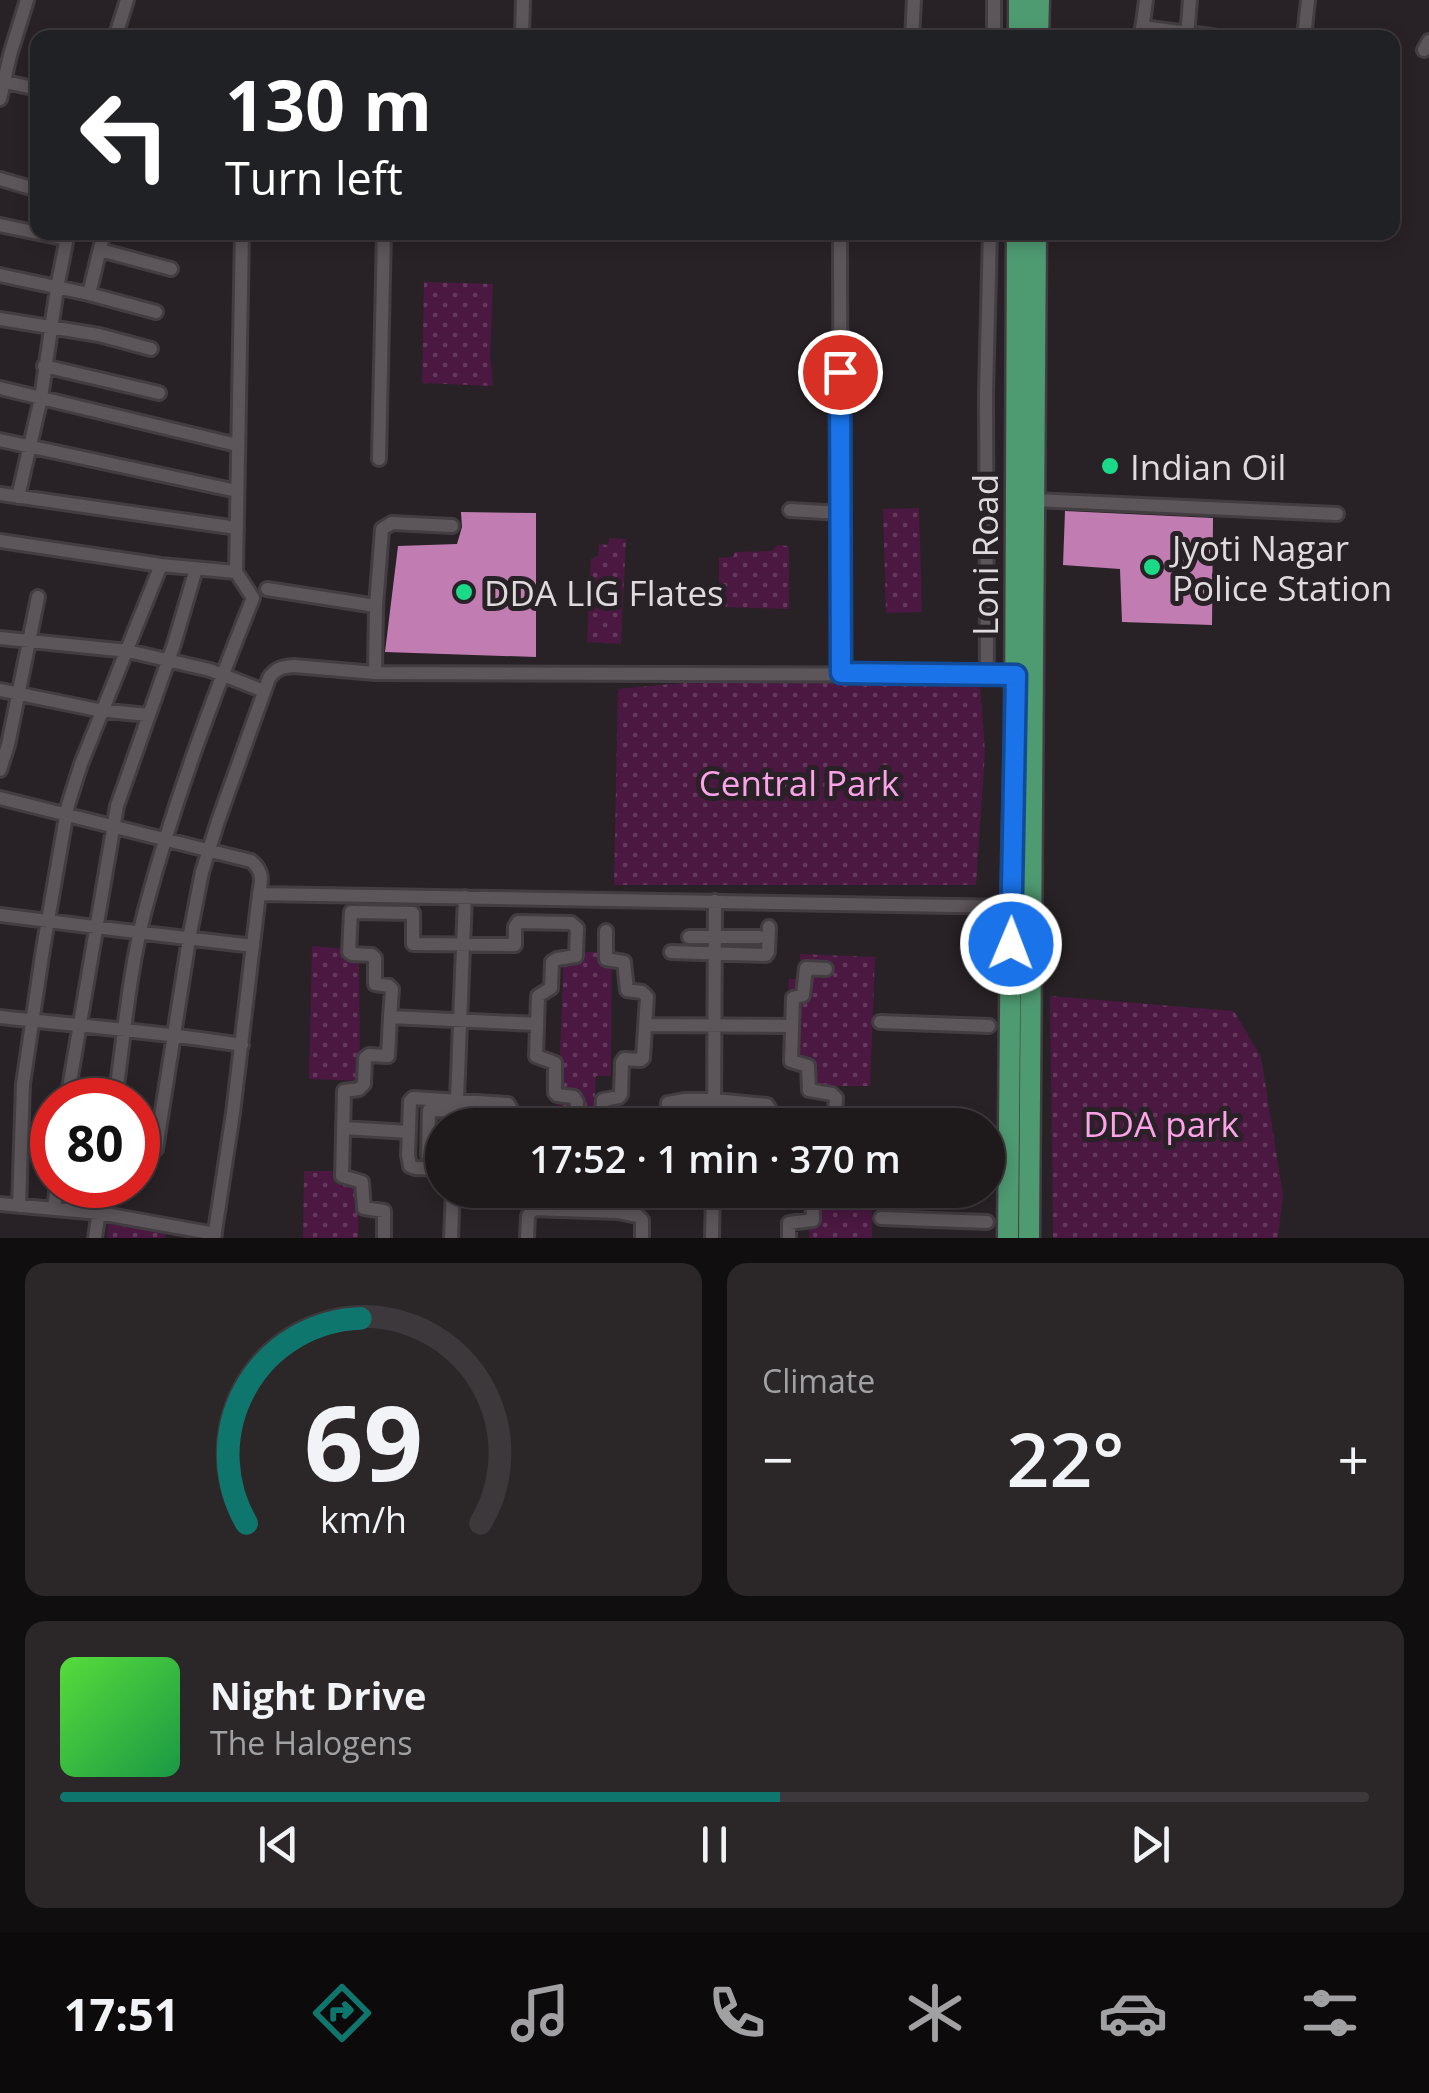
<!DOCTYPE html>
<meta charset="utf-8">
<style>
:root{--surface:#1e1a1c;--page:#2b2729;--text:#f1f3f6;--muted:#a1a1a3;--line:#3c383b;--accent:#0f766e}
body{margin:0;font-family:"Open Sans",sans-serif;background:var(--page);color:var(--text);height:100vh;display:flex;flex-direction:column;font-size:38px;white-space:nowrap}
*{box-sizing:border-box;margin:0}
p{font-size:32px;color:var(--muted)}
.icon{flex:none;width:55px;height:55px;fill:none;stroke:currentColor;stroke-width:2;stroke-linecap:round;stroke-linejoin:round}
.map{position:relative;height:1238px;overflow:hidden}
.side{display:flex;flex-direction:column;gap:25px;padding:25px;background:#100e0f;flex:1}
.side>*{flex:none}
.top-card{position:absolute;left:30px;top:30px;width:1370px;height:210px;border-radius:20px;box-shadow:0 5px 15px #0003,0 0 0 2px var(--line);background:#202124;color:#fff;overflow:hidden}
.speed{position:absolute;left:30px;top:1078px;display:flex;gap:20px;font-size:50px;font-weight:700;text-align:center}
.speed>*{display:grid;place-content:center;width:130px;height:130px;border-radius:50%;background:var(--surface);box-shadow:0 5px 15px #0003,0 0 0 2px var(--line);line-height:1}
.speed .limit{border:15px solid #d22;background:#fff;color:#111}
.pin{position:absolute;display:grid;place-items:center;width:85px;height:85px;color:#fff;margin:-42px;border:5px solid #fff;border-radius:50%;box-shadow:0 2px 10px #0007}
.me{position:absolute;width:110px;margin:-55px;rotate:1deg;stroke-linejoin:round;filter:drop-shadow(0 0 8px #0008)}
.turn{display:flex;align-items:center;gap:35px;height:210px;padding:0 30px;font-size:45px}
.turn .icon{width:130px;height:130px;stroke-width:2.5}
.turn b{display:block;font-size:70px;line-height:85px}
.big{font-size:75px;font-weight:600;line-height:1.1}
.side .tile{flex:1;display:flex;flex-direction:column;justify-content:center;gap:15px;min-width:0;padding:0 35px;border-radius:20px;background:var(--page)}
.side .dial{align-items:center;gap:0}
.dial svg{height:260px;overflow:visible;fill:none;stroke:var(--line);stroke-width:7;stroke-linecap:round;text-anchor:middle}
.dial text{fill:var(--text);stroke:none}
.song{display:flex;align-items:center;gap:30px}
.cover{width:120px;height:120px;border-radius:15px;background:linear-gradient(135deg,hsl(110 70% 55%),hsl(140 70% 35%))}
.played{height:10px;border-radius:5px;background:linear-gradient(90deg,var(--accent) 55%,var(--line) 55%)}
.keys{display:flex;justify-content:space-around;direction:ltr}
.heat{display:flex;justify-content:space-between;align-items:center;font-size:55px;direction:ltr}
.side .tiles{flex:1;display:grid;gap:25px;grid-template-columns:1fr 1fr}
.tile:last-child{grid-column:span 2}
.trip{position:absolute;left:425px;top:1108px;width:580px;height:100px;border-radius:50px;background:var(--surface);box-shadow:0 5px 15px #0003,0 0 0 2px var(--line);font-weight:600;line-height:100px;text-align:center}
.dock{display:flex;height:160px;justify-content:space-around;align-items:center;background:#0c0a0b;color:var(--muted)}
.dock .icon{width:70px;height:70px}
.dock .selected{color:var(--accent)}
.dock b{font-size:45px;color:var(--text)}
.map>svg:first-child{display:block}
</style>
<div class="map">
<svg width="1429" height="1238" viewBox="0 0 1429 1238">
<defs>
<pattern id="park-dots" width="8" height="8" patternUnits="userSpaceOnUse" patternTransform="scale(2.5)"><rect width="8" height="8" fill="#4a1841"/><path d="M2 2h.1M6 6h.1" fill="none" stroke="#64395c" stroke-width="1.8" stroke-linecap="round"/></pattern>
</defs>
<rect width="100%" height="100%" fill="#282226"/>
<!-- park -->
<path fill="url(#park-dots)" d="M424,282L493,284L490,356L493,386L422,383Z
M919,508L922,612L886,613L883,509Z
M609,538L626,539L621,644L587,642L591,559L598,556L599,544L608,545Z
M777,545L789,546V609L719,607V558L733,557L735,552L772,551Z
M715,680H924L980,684L985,752L976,885H614L618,689Z
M312,946L359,950L360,1081L309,1079Z
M564,952H612L611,1076H596L593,1125H557Z
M800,954L875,957L870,1086H808V1058L787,1057L789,979H800Z
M1050,996L1234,1011L1261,1057L1283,1195L1278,1238H1053Z
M304,1171H359L358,1238H303Z
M547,1190H592L591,1217L548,1215Z
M809,1190H872V1238H809Z
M108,1224L166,1231L165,1238H107Z"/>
<!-- building -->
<path fill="#c17db2" d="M1065,511L1213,518L1212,625L1122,622L1120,569L1063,565Z
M461,512L536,513V657L385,652L398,546L457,544L462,527Z"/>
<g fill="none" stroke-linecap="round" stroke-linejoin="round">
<defs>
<path id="minor" d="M994,0V38
M1142,27L1226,38
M1187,37L1190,0
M115,38L127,0
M522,38L523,0
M912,38L914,0
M1141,38L1146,0
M1304,38L1308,0
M1424,50L1429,41
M1,81L38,89
M0,99L10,55L27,0
M0,179L38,190
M0,225L67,239
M840,232L841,673
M100,250L171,269
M0,275L89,294L156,312
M89,294L104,232
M0,319L99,335L151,349
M44,366L159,393
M0,388L237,445
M0,440L237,491
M379,459L384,232
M0,494L237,528
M18,497L41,398L57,288L68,232
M1035,500L1337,514
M790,510L841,513
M0,541L161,565L236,572
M267,589L376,606L382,529L392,523L452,526
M0,638L128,651L210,670L264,691
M375,673L376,606
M987,674L986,393L990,232
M0,690L98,710L148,715
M0,770L8,745L38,597
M0,798L251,861C263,871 262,879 259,894
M0,915C84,926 169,936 253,946
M689,937H759
M671,952L766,955L768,952L769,927
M826,969L806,968L803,995L793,998L791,1061L808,1066L809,1090L832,1094L836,1098L834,1125
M0,1017C81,1026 162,1032 242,1045
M390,1017L392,989L389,986L375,984V958L372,955L352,954L349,952L351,912L413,913V944L515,945V927L518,922L571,923L577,928L576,956L557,959L552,962L551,988L538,996L536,1056L555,1063V1093L557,1095L574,1097L577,1102L576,1125
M880,1022L989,1026
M645,1025L792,1026
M67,1100L117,806L174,644L196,569
M115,1100C124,1037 129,972 145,910C173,804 212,700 253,598L236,572L242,232
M456,1125L465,897
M600,1125L603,1100L619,1097L621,1094L622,1062L624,1059L641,1060L643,1058L647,997L642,992L627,990L624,962L606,959V931
M666,1125L668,1103L684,1100H714L767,1105L770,1110L769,1125
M685,1125L686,1111L745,1113L747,1125
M714,1125L715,901
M343,1128L409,1132
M156,1149L189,939L202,872L218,821L269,678C276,668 282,667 294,666L375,673L1020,675
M442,1158L428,1155L429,1110L489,1112L494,1116V1125
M442,1169L415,1168L410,1166L408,1155L410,1101L413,1098L508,1104L512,1111V1125
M609,1190L617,1193L618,1212L638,1216L642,1220V1238
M0,1204L99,1213L215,1234
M19,1206L23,1084L43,949L68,805L81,764L161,565
M54,1209L57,1185
M550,1210L551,1190
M881,1218L987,1222
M95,1238L103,1185
M214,1238L233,1113L259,894L1014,907
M384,1238V1211L364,1208L362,1182L342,1176L344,1091L359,1089L364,1084L365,1058L369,1055L388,1056L390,1017L537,1024
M451,1238L453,1190
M527,1238L528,1216L533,1209L618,1212
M712,1238L713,1190
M789,1238V1223L813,1220L812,1190"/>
<path id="trunk" d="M1019,38V0
M1038,38L1039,0
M1008,1238L1011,907L1015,736L1017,232
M1029,1238L1036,232"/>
</defs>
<!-- minor casing -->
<use href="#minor" stroke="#423d40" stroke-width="18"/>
<!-- trunk casing -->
<use href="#trunk" stroke="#423d40" stroke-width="25"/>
<!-- minor -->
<use href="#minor" stroke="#5c555a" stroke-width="12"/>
<!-- trunk -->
<use href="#trunk" stroke="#4e9a71" stroke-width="20"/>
</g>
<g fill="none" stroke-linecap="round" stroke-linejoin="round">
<defs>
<path id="route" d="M840,372L841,673L1016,675L1011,944"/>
</defs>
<!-- route casing -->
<use href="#route" stroke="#114b97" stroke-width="25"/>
<!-- route -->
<use href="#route" stroke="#1a73e8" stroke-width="18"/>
</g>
<!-- markers -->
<g fill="#1bd988" stroke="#282226" stroke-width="4">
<circle cx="1110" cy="466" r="10"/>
<circle cx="1152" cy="567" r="10"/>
<circle cx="464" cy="592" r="10"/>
</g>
<g text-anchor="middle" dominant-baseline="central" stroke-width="10" stroke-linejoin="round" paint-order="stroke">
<!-- poi labels -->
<g font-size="35" fill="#dfdadd" stroke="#282226" text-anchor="start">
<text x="1130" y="466">Indian Oil</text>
<text x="1172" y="547">Jyoti Nagar<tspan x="1172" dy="40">Police Station</tspan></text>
<text x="484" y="592">DDA LIG Flates</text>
</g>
<!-- street labels -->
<g font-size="35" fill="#dfdadd" stroke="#282226">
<text transform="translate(984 555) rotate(-90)">Loni Road</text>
</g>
<!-- park labels -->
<g font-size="35" fill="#fda2e8" stroke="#282226">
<text x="799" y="782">Central Park</text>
<text x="1161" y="1123">DDA park</text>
</g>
</g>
</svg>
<div class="speed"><div class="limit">80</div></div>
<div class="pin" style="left:840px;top:372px;background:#d93025"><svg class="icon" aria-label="arrive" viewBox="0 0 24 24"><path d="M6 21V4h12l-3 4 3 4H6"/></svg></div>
<svg class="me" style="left:1011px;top:944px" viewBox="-20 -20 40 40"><circle r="17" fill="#1a73e8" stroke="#fff" stroke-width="3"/><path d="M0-11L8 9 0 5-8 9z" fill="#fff"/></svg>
<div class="trip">17:52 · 1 min · 370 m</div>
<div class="top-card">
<div class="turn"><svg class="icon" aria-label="left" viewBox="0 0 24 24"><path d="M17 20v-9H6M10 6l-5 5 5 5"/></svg><div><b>130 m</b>Turn left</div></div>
</div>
</div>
<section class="side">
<div class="tiles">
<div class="tile dial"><svg viewBox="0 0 100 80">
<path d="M14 69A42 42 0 1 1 86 69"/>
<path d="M14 69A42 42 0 0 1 49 6" stroke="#0f766e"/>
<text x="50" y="56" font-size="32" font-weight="700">69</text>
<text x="50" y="72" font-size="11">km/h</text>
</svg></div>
<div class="tile"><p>Climate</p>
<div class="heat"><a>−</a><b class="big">22°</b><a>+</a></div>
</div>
<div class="tile">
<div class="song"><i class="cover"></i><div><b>Night Drive</b><p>The Halogens</p></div></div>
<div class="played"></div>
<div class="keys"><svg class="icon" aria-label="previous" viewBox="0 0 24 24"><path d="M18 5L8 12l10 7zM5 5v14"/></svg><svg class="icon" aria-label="pause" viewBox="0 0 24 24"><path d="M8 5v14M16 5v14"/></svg><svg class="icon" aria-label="next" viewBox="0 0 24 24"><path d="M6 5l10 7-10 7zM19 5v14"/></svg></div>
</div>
</div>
</section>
<nav class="dock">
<b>17:51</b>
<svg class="icon selected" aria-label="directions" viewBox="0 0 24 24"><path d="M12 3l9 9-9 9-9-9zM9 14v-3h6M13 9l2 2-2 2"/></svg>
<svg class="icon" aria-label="music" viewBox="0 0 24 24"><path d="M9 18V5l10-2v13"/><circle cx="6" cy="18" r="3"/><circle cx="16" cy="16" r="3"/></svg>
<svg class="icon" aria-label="phone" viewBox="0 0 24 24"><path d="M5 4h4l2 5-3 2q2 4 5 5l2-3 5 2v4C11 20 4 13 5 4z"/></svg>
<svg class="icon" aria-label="climate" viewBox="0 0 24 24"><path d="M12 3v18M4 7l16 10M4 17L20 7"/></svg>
<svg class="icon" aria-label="car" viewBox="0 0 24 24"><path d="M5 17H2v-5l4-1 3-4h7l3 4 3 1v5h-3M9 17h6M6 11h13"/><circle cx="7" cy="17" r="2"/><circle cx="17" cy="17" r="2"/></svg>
<svg class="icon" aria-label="filters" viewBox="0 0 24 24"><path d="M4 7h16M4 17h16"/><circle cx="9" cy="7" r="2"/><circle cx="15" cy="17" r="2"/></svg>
</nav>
